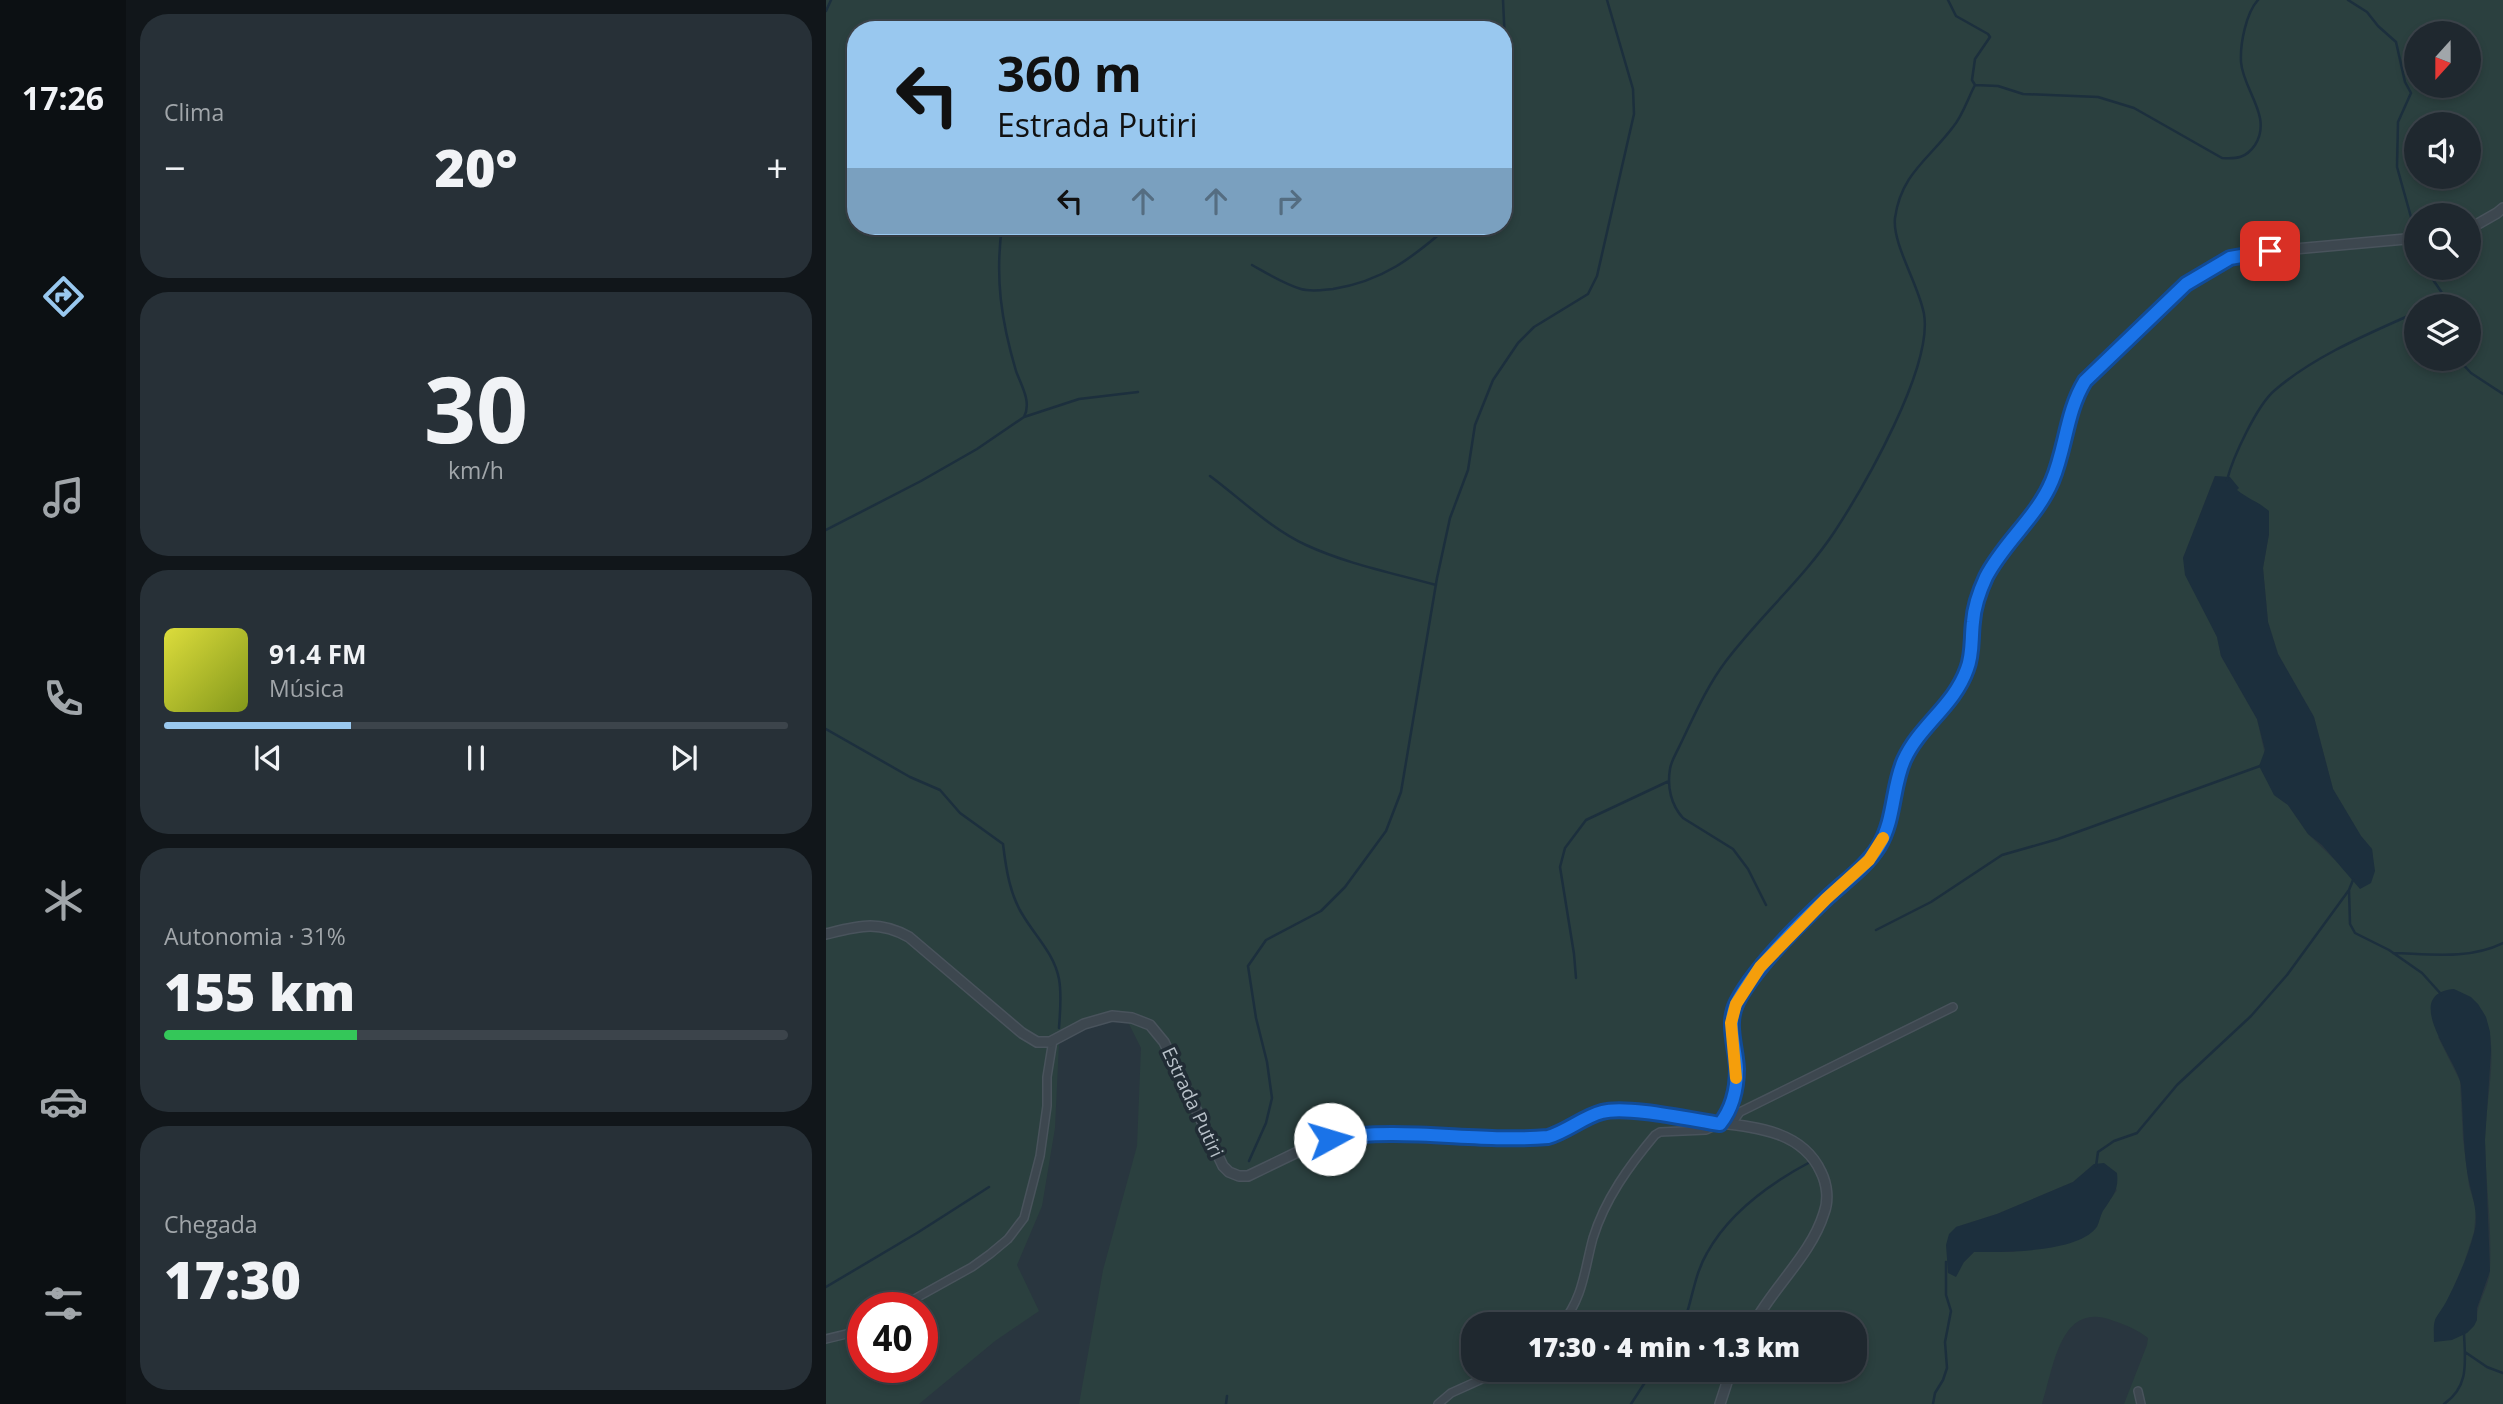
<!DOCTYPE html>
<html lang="pt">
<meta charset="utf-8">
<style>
:root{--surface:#1f282f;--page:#273037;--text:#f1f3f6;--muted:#a1a6aa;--line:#3c444b;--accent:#99c8ef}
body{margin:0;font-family:"Open Sans",sans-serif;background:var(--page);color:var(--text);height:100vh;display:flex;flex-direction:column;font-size:26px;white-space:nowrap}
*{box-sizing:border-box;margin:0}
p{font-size:23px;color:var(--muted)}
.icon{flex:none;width:38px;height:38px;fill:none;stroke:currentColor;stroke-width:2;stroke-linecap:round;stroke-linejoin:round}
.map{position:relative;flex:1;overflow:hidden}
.side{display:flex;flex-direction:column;gap:14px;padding:14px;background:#11161a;width:700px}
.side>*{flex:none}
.top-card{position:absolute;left:21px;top:21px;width:665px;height:214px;border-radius:28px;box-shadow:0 4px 10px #0003,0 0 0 2px var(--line);background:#99c8ef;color:#111;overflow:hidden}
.needle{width:46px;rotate:201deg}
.controls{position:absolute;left:1578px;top:21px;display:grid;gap:14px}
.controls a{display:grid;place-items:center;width:77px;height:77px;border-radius:50%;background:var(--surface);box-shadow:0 4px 10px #0003,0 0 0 2px var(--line);font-size:35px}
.speed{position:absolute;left:21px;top:1292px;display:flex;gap:14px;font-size:35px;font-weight:700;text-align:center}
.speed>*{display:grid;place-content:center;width:91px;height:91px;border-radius:50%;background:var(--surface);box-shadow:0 4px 10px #0003,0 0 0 2px var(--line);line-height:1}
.speed .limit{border:10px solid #d22;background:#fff;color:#111}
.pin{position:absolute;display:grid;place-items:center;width:60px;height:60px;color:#fff;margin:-30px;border-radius:14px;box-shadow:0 4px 10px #0006}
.me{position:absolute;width:77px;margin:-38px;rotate:84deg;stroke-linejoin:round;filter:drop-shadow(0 0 5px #0008)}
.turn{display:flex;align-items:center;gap:24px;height:147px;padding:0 35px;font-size:32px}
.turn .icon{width:91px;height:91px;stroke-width:2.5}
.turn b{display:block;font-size:49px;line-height:60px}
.lanes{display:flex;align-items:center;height:66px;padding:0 35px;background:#0003;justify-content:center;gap:35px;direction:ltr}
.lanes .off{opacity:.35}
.big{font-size:52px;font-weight:800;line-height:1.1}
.side .widget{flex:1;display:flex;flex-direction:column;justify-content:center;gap:10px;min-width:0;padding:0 24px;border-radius:28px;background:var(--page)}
.side .dial{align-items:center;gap:0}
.dial b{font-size:91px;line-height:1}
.song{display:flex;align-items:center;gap:21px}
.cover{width:84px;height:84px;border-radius:10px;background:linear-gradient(135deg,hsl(60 70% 55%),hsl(70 70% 35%))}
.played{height:7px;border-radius:4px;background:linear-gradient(90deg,var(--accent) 30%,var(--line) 30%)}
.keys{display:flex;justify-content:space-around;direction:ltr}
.heat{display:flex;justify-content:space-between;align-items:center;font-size:38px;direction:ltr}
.charge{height:10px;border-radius:5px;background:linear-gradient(90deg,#34c759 31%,var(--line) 0)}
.trip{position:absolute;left:635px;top:1312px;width:406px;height:70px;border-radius:28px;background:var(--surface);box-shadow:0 4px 10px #0003,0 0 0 2px var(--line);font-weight:800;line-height:70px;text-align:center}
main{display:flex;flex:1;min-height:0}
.menu{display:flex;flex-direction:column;width:126px;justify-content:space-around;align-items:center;background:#0c1013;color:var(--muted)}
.menu .icon{width:49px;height:49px}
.menu .selected{color:var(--accent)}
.menu b{font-size:32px;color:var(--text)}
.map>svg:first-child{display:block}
</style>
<main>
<nav class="menu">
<b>17:26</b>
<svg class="icon selected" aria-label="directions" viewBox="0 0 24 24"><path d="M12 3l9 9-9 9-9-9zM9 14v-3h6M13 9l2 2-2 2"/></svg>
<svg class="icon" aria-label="music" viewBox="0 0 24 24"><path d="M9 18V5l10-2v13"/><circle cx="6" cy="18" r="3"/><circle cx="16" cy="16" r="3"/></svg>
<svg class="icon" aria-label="phone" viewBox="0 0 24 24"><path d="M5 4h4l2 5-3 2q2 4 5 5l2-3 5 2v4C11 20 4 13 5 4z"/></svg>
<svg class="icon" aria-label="climate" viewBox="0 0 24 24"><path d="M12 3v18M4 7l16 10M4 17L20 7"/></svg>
<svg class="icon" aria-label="car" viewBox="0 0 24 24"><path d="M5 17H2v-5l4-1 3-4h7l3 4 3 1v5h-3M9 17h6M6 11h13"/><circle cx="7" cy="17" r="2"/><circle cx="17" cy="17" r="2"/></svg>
<svg class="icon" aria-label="filters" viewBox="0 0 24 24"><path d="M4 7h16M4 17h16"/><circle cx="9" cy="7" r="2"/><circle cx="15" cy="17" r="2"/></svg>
</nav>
<section class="side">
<div class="widget"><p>Clima</p>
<div class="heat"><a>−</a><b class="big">20°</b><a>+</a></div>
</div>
<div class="widget dial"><b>30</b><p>km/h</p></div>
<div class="widget">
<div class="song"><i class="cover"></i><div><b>91.4 FM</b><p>Música</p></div></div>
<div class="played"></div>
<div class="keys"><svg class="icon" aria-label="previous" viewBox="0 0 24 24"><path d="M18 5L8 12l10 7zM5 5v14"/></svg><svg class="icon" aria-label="pause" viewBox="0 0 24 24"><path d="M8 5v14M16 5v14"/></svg><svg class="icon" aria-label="next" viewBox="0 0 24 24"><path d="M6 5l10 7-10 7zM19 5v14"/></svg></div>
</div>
<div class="widget"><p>Autonomia · 31%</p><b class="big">155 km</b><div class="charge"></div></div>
<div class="widget"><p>Chegada</p><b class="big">17:30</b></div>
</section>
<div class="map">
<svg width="1677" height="1404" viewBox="0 0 1677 1404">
<rect width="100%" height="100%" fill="#29363f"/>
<!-- green -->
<path fill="#2b403f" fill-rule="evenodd" d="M0,0H1677V1404H1298L1321,1345L1322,1338C1312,1330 1300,1325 1288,1321C1234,1299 1228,1367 1216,1404H253L277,1270L311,1146L315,1048L300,1018L265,1022L233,1043L229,1128L216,1206L191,1265L213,1311L169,1341L93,1404H0ZM30,30H677V226H30ZM1591,33H1643V86H1591ZM1591,124H1643V177H1591ZM1591,215H1643V268H1591ZM1591,306H1643V359H1591ZM1389,476L1412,488L1410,490L1426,503L1443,534L1437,568L1442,622L1452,654L1488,717L1507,789L1535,836L1546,849L1547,858L1509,860L1482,834L1462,805L1448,795L1431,719L1395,656L1391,637L1357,558ZM1656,1010C1676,1046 1658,1104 1659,1144C1660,1185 1666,1227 1664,1269C1664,1287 1650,1302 1651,1320L1609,1342V1320L1622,1300L1638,1263L1648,1232L1650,1209L1643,1186L1637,1139L1634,1081L1612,1037ZM1268,1164L1291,1190L1276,1211L1271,1227L1187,1252H1148L1138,1262L1130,1227L1171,1214L1247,1182ZM37,1307H96V1367H37ZM648,1325H1029V1370H648Z"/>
<!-- water -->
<path fill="#1c2f3d" d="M1389,476L1404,477L1413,488L1411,490C1422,499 1433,502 1443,511V534L1437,568L1442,622L1452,654L1488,717L1507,789L1535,836L1546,849L1549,871L1545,883L1534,889L1496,845L1482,834L1462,805L1448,795L1433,766L1439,750L1431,719L1395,656L1391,637L1359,575L1357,558Z
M1628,989L1645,997L1652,1004L1660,1017L1664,1032L1665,1051L1659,1140L1664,1271L1651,1308V1320L1648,1326L1641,1333L1626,1340L1608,1342C1608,1335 1607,1326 1609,1320C1611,1315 1617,1308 1620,1302C1631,1281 1642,1256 1648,1233C1654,1212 1644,1192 1641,1171C1637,1142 1637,1114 1635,1085C1632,1061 1573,994 1628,989Z
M1278,1163L1291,1173C1293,1190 1287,1195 1279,1208C1274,1214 1274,1222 1270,1228C1250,1253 1178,1252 1148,1252L1138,1262L1130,1277L1122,1273L1120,1245L1123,1234L1130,1227L1171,1214L1247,1182L1268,1164Z"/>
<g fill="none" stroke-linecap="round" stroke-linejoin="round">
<!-- stream -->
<path stroke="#1c2f3d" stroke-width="2.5" d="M677,0L679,43L677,66
M1122,0L1130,16L1162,34L1164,37L1149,59L1146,80L1149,85
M1522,0L1541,12L1552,26L1570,42L1579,82L1585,93L1572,122L1571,167L1590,235
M0,11L5,0
M1149,85L1172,86L1197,94L1272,97L1308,108L1396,158C1411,159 1420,158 1429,145C1447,117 1417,90 1415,62C1414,44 1420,13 1432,0
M176,226C169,278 175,320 190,371C195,385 206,402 198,417
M426,265C442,274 458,284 475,289C485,292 496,290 507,289C557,281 586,258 623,226
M1599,268L1625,306
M1604,306L1620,299
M1632,359L1645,373L1677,394
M384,476C415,499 445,529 480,545C521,564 567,573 610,585
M1401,480C1407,457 1431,405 1449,390C1490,355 1542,334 1591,312
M0,530L95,481L151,449L198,417L253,399L312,392
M0,729L84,777L114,790L134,813L177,844C180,869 184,896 198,917C211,938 228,954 233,979C236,995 234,1012 233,1028
M1523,890L1524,924L1529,933L1563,950L1596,973L1615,994
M940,905L922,869L907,849L857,818C845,805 841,787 844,769C845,761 851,752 854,745C868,716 881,686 900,661C934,616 978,578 1009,531C1039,485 1107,367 1098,314C1093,285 1066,244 1069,218C1075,174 1103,159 1127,127C1137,115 1142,98 1149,85
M1050,930L1105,902L1176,855L1232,839L1434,766
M1567,953C1604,954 1642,960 1677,943
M750,978L748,954L734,867L739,848L760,820L843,781
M423,1161L440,1123L446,1098L441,1062L430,1018L422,966L440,940L495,911L519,887L560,831L575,792L611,578L624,518L642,470L649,425L667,380L692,343L708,327L762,294L771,276L808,114L807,89L781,0
M1270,1166L1272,1152L1288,1141L1311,1133L1351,1085L1425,1016L1461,975L1523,890L1527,880
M0,1287L91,1233L163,1187
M857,1325C866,1302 868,1275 881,1253C903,1213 946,1182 986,1161
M1639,1352L1661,1367L1677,1373
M400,1404L401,1396
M805,1404L827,1370
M1107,1404L1109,1393L1117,1380L1121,1368L1119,1342L1125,1311L1120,1295V1262
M1618,1404C1644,1386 1639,1361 1638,1333"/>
<defs>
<path id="minor" d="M905,1125L914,1112L1127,1007
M74,1307L146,1267L164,1254L182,1239L198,1218L214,1156L221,1106V1077L227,1040
M735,1325C758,1296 758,1271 767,1238C779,1199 803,1166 829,1135L834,1132L880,1130L894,1124
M0,1339L37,1330
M1312,1391L1315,1404
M612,1404L625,1393L676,1370"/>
<path id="tertiary" d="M1643,229L1671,213L1677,208
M0,934C33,926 52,920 83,937L196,1033L211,1042H224L258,1024L286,1016L306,1018L324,1025L338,1042L397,1166L403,1172L413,1176H422L484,1146L522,1135L564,1134L706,1138C717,1137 727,1136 737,1132C752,1125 763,1113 780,1110C802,1106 846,1116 869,1120C914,1127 973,1124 995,1172C1001,1184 1003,1200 998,1213C985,1255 947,1287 927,1325
M894,1124C906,1109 911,1088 911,1069C910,1046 900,1024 911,1002C922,980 937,965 953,948C969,931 984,914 1001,898C1019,881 1040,867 1053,846C1069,819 1066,787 1078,760C1094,725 1129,706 1142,669C1147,654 1145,638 1147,622C1148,607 1153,590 1160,577C1178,542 1210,517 1226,481C1240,448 1240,412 1260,381C1308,333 1355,270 1424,253L1591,238
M894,1404L905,1370"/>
</defs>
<!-- minor casing -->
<use href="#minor" stroke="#49535c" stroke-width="10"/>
<!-- tertiary casing -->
<use href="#tertiary" stroke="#49535c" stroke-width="12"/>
<!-- minor -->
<use href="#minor" stroke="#3d474f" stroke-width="7"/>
<!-- tertiary -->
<use href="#tertiary" stroke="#3d474f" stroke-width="9"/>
</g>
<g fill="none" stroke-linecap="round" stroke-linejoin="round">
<defs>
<path id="route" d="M504,1139C576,1126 650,1143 722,1137C742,1131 757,1117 776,1112C800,1105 867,1120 894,1124C906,1109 911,1088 911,1069C910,1046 900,1024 911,1002C929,967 972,925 1001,898C1019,881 1040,867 1053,846C1069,819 1066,787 1078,760C1094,725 1128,706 1141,669C1147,654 1145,638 1147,622C1148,607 1154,590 1160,577C1178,542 1211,517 1226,481C1240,448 1240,412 1259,381L1360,284L1404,258L1444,251"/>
</defs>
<!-- route casing -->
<use href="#route" stroke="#114b97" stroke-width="18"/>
<!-- route -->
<use href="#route" stroke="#1a73e8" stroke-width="12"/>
<!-- slow -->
<path stroke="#f59e0b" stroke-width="12" d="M910,1078L905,1023L910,1004L934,967L1000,899L1043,860L1057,838"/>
</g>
<g text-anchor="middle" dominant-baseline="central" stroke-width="7" stroke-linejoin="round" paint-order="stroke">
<!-- street labels -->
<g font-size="19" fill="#b9c2ca" stroke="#212c35">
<text transform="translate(367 1102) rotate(65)">Estrada Putiri</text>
</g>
</g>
</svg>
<div class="controls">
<a><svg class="needle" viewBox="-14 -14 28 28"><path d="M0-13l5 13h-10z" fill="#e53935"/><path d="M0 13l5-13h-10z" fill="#a1a6aa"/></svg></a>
<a><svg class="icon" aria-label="sound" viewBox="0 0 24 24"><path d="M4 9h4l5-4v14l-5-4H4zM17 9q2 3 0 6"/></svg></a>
<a><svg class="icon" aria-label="search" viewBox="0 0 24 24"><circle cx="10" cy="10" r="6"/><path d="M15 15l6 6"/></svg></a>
<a><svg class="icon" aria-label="layers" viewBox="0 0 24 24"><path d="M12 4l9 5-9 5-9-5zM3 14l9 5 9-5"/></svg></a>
</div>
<div class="speed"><div class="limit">40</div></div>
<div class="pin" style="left:1444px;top:251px;background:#d93025"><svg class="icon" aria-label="arrive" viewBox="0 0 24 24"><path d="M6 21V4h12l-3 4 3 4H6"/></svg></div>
<svg class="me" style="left:504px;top:1139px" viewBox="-20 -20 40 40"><circle r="19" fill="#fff"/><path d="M0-13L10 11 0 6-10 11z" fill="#1a73e8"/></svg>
<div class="trip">17:30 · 4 min · 1.3 km</div>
<div class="top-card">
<div class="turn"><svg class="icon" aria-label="left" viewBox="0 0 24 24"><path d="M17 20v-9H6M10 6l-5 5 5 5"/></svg><div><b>360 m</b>Estrada Putiri</div></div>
<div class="lanes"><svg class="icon" aria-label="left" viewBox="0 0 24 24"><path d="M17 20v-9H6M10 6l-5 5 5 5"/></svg><svg class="icon off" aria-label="ahead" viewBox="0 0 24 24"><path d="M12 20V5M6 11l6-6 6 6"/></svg><svg class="icon off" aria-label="ahead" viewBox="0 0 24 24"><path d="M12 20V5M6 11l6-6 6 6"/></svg><svg class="icon off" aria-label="right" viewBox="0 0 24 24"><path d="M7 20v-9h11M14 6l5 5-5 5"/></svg></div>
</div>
</div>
</main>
